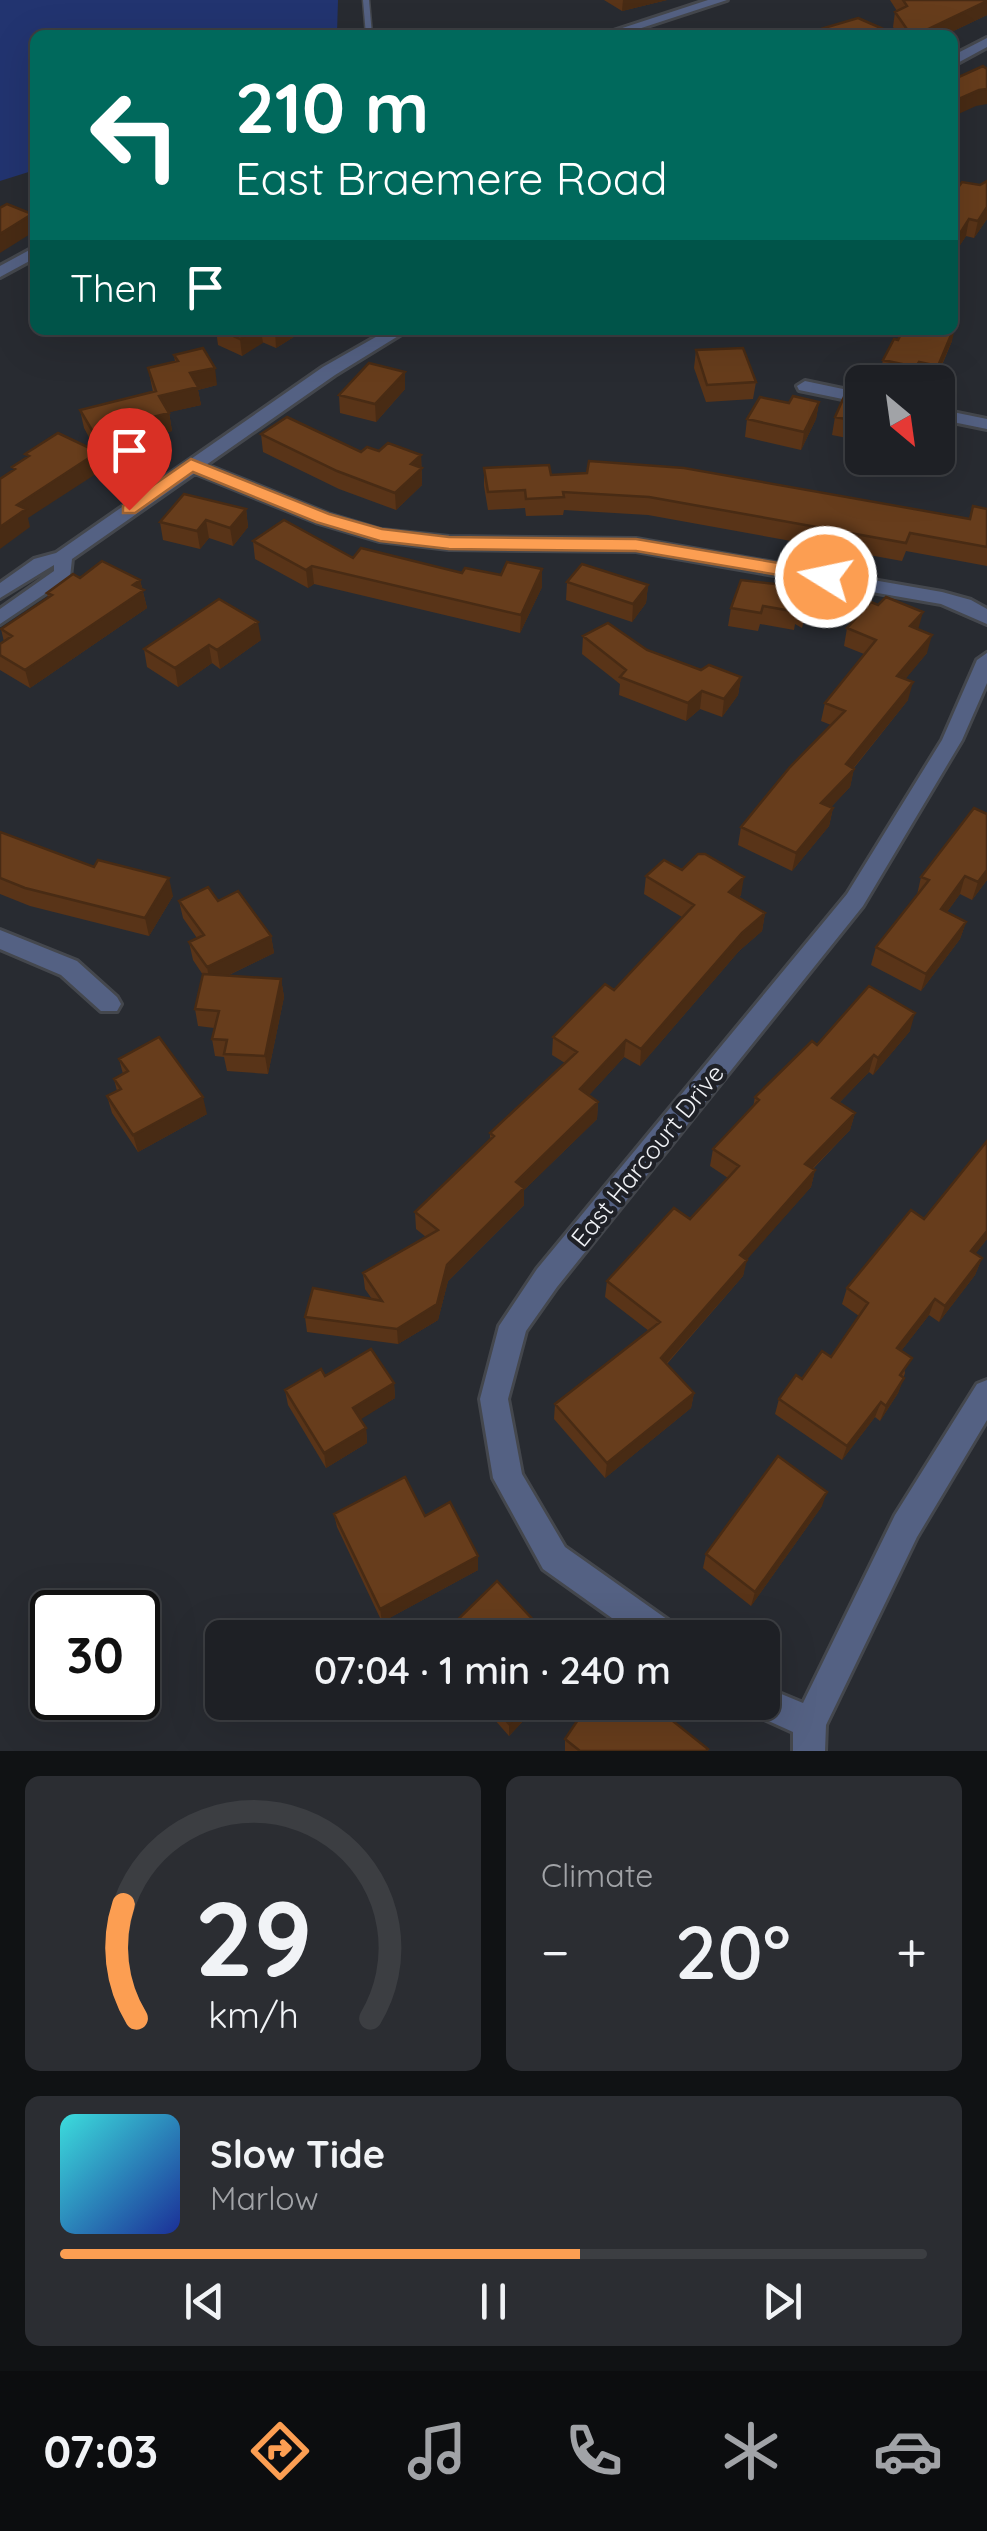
<!DOCTYPE html>
<meta charset="utf-8">
<style>
:root{--surface:#1e2025;--page:#2b2d32;--text:#f1f3f6;--muted:#a1a3a7;--line:#3c3e42;--accent:#fc9e52}
body{margin:0;font-family:Quicksand,sans-serif;background:var(--page);color:var(--text);height:100vh;display:flex;flex-direction:column;font-size:38px;white-space:nowrap}
*{box-sizing:border-box;margin:0}
p{font-size:32px;color:var(--muted)}
.icon{flex:none;width:55px;height:55px;fill:none;stroke:currentColor;stroke-width:2;stroke-linecap:round;stroke-linejoin:round}
.map{position:relative;height:1751px;overflow:hidden}
.sheet{display:flex;flex-direction:column;gap:25px;padding:25px;background:#101214;flex:1}
.sheet>*{flex:none}
.guide{position:absolute;left:30px;top:30px;width:928px;height:305px;border-radius:15px;box-shadow:0 10px 40px #0002,0 0 0 2px var(--line);background:#00695c;color:#fff;overflow:hidden}
.needle{width:65px;rotate:151deg}
.fabs{position:absolute;left:845px;top:365px;display:grid;gap:20px}
.fabs a{display:grid;place-items:center;width:110px;height:110px;border-radius:15px;background:var(--surface);box-shadow:0 10px 40px #0002,0 0 0 2px var(--line);font-size:50px}
.speed{position:absolute;left:30px;top:1590px;display:flex;gap:20px;font-size:50px;font-weight:700;text-align:center}
.speed>*{display:grid;place-content:center;width:130px;height:130px;border-radius:50%;background:var(--surface);box-shadow:0 10px 40px #0002,0 0 0 2px var(--line);line-height:1}
.speed .limit{border:5px solid #111;border-radius:15px;background:#fff;color:#111}
.pin{position:absolute;display:grid;place-items:center;width:85px;height:85px;color:#fff;margin:-102px -42px;border-radius:50% 50% 50% 0;rotate:-45deg;box-shadow:0 0 10px #0007}
.pin .icon{rotate:45deg}
.me{position:absolute;width:110px;margin:-55px;rotate:280deg;stroke-linejoin:round;filter:drop-shadow(0 0 8px #0008)}
.turn{display:flex;align-items:center;gap:35px;height:210px;padding:0 40px;font-size:45px}
.turn .icon{width:130px;height:130px;stroke-width:2.5}
.turn b{display:block;font-size:70px;line-height:85px}
.then{display:flex;align-items:center;height:95px;padding:0 40px;background:#0003;gap:20px;font-size:38px}
.big{font-size:75px;font-weight:600;line-height:1.1}
.sheet .card{flex:1;display:flex;flex-direction:column;justify-content:center;gap:15px;min-width:0;padding:0 35px;border-radius:15px;background:var(--page)}
.sheet .dial{align-items:center;gap:0}
.dial svg{height:260px;overflow:visible;fill:none;stroke:var(--line);stroke-width:7;stroke-linecap:round;text-anchor:middle}
.dial text{fill:var(--text);stroke:none}
.song{display:flex;align-items:center;gap:30px}
.cover{width:120px;height:120px;border-radius:15px;background:linear-gradient(135deg,hsl(180 70% 55%),hsl(230 70% 35%))}
.played{height:10px;border-radius:5px;background:linear-gradient(90deg,var(--accent) 60%,var(--line) 60%)}
.keys{display:flex;justify-content:space-around;direction:ltr}
.heat{display:flex;justify-content:space-between;align-items:center;font-size:55px;direction:ltr}
.sheet .tiles{flex:1;display:grid;gap:25px;grid-template-columns:1fr 1fr}
.card:last-child{grid-column:span 2}
.trip{position:absolute;left:205px;top:1620px;width:575px;height:100px;border-radius:15px;background:var(--surface);box-shadow:0 10px 40px #0002,0 0 0 2px var(--line);font-weight:600;line-height:100px;text-align:center}
.dock{display:flex;height:160px;justify-content:space-around;align-items:center;background:#0c0d0f;color:var(--muted)}
.dock .icon{width:70px;height:70px}
.dock .active{color:var(--accent)}
.dock b{font-size:45px;color:var(--text)}
.map>svg:first-child{display:block}
</style>
<div class="map">
<svg width="987" height="1751" viewBox="0 0 987 1751">
<rect width="100%" height="100%" fill="#282b31"/>
<!-- green -->
<path fill="#223470" d="M0,0H338L337,34L35,35V170L0,181Z"/>
<g fill="none" stroke-linecap="round" stroke-linejoin="round">
<defs>
<path id="lane" d="M366,0L369,35"/>
<path id="street" d="M708,0H727L620,35H601Z
M987,38V47L952,66V56Z
M35,247V258L0,277V266Z
M388,330H408L335,375L206,465L328,514L381,530L449,537L636,539L942,592L971,600L987,609V624L941,604L636,551L449,549L380,541L316,522L195,473L72,559L70,577L0,624V609L54,571V565L0,598V583L34,559L56,553L323,367Z
M805,381L862,393V403L799,390L797,386Z
M938,409L987,419V429L938,419Z
M987,653V683L962,740L863,906L557,1287L526,1331L508,1399L522,1474L565,1547L678,1627L683,1638H640L543,1569L493,1478L480,1399L499,1326L537,1269L847,894L942,740L977,660Z
M0,930L77,961L117,997L121,1004L117,1011H101L61,975L0,949Z
M987,1380V1420L917,1537L826,1725L825,1751H793V1732L751,1713L746,1702H762V1686L803,1703L895,1515L977,1384Z"/>
</defs>
<!-- lane casing -->
<use href="#lane" stroke="#44474d" stroke-width="9"/>
<!-- street casing -->
<use href="#street" stroke="#44474d" stroke-width="6"/>
<!-- lane -->
<use href="#lane" stroke="#546183" stroke-width="6"/>
<!-- street -->
<use href="#street" fill="#546183" fill-rule="evenodd"/>
</g>
<!-- wall -->
<path fill="#593418" d="M604,0H667L622,11Z
M890,0H987V15L945,35H898L893,27L895,12L897,11Z
M824,28L897,35H823Z
M987,181V219L974,238L966,236L952,257L980,185Z
M216,330H305L276,348L262,342L242,356L218,345Z
M898,340L952,341L935,382L916,379L914,382H902L879,377L883,360Z
M696,350L756,382L753,399L706,402L694,368Z
M174,355L217,385L198,390L201,405L169,412L172,431L96,450L84,428L80,410L153,392L148,368L175,362Z
M405,389L376,422L340,413L339,395Z
M862,400V441L832,435L835,417Z
M819,402L816,419L801,450L745,437L747,419L789,403Z
M261,434L361,452L379,451L421,455L422,485L396,510L339,489L263,452Z
M484,468L970,519L987,509V566L906,551L902,561L648,515L564,510L563,515L526,516L525,508L488,510L484,486Z
M246,509L248,527L233,546L209,538L200,549L163,540L160,522Z
M253,541L353,558L462,573L501,575L542,569V587L520,633L314,584L308,588L255,559Z
M80,578L140,580L147,608L30,688L0,670V644L4,642L1,629L48,598L47,593Z
M567,582L648,585L646,603L632,622L566,600Z
M809,600L802,628L795,624L794,630L760,624L758,631L728,626L731,608Z
M847,628L918,630L927,653L905,679L908,700L854,768L850,787L831,807L833,808L829,826L792,871L738,845L741,827L831,725L821,721L825,703L864,654L844,646Z
M583,636L647,650L701,670L741,677L738,695L722,717L700,709L686,721L619,695L620,684L582,654Z
M261,640L220,669L212,663L178,687L147,667L144,649Z
M974,808L987,880L972,900L960,894L947,912L966,922L960,939L921,991L871,965L876,947L917,895L921,877Z
M0,832L173,896L149,936L30,906L0,894Z
M682,870L741,895L738,898L765,913L762,931L739,951L640,1066L624,1057L589,1095L598,1102L597,1119L524,1190V1205L448,1281L438,1320L398,1344L307,1332L305,1317L372,1299L365,1289L363,1273L426,1237L416,1229L415,1212L490,1140V1133L565,1063L552,1055L553,1037L614,990L682,917L644,894L646,876Z
M179,901H218L271,936L274,953L227,976L281,979L284,997L268,1074L227,1071L224,1057L215,1056L212,1039L214,1028L198,1026L195,1009L203,975L193,960L189,942L197,938L183,918Z
M910,1031L873,1075L869,1072L839,1103L855,1113L850,1130L813,1169L815,1170L811,1187L746,1260L743,1276L667,1364L694,1393L691,1408L605,1478L554,1419L555,1404L649,1331L605,1297L607,1281L690,1219L728,1178L710,1166L713,1149L753,1107L755,1097L817,1045Z
M119,1059L207,1114L138,1152L112,1113L107,1096L117,1091L114,1079L123,1074Z
M987,1141V1239L975,1254L982,1258L975,1275L939,1322L929,1315L901,1351L905,1373L898,1393L880,1421L875,1417L842,1460L775,1414L779,1399L802,1379L831,1357L859,1316L842,1304L847,1288L924,1219Z
M394,1383L395,1398L360,1419L366,1428L367,1443L326,1468L288,1405L285,1390Z
M822,1506L751,1606L703,1568L706,1554Z
M334,1514L425,1516L478,1556V1570L382,1622L337,1527Z
M479,1702H541L509,1736Z
M565,1739L707,1751H565Z"/>
<!-- shaded-wall -->
<path fill="#482b14" d="M623,0H667L622,11Z
M987,1V15L945,35H916Z
M987,89V104L976,106L952,117V102L979,90Z
M987,207V219L974,238L978,221Z
M32,214L35,231L0,253V234Z
M969,219L966,236L952,257V246Z
M956,323L952,341L934,382L938,366Z
M254,330H261L263,343L242,356L240,339Z
M276,330H305L276,348L275,331Z
M215,368L217,385L198,390L201,405L162,414L159,396L190,373Z
M405,372V389L376,422L375,404Z
M819,402L816,419L801,450L804,432Z
M169,413L172,431L96,450L93,432Z
M98,452L102,470L28,518L30,527L0,549V527L17,505Z
M421,455L422,485L396,510L395,493L411,464Z
M246,509L248,527L233,546L230,528Z
M206,520L209,538L200,549L197,531Z
M312,566L314,584L308,588L306,570Z
M542,569V587L520,633L521,615Z
M140,580L147,608L30,688L25,670Z
M648,585L646,603L632,622L633,604Z
M923,612L918,630L910,626Z
M258,622L261,640L220,669L217,650Z
M932,635L927,653L893,694L897,676Z
M209,645L212,663L178,687L175,668Z
M741,677L738,695L722,717L724,699Z
M913,682L908,700L846,777L854,769L850,787L818,821L821,803L846,764Z
M702,691L700,709L686,721L688,703Z
M833,808L829,826L792,871L796,853Z
M987,870V880L972,900L978,882Z
M965,876L960,894L936,927L941,909Z
M744,877L741,895L726,910L729,892Z
M169,878L173,896L149,936L145,918Z
M765,913L762,931L739,951L640,1066L641,1049L742,933Z
M966,922L960,939L921,991L926,974Z
M271,936L274,953L210,984L207,967Z
M281,979L284,997L268,1074L265,1056Z
M915,1013L910,1031L873,1075L878,1058Z
M626,1040L624,1057L579,1106L580,1089Z
M874,1055L869,1072L827,1115L832,1098Z
M203,1097L207,1114L138,1152L133,1135Z
M598,1102L597,1119L524,1190V1205L448,1281L438,1320L398,1344L397,1329L516,1182Z
M855,1113L850,1130L801,1180L805,1164Z
M815,1170L811,1187L736,1272L740,1255Z
M987,1231V1239L965,1267L971,1251Z
M982,1258L975,1275L939,1322L945,1306Z
M747,1260L743,1276L658,1373L661,1358Z
M935,1299L929,1315L891,1364L897,1348Z
M904,1378L898,1393L880,1421L886,1406Z
M394,1383L395,1398L355,1423L353,1408Z
M694,1393L691,1408L605,1478L607,1463Z
M881,1402L875,1417L842,1460L847,1446Z
M366,1428L367,1443L326,1468L324,1453Z
M827,1492L822,1506L751,1606L755,1592Z
M478,1556V1570L382,1622L380,1609Z
M530,1702H541L509,1736V1724Z"/>
<!-- building -->
<path fill="#673d1c" stroke="#482b14" stroke-width="2.5" d="M903,0H987V1L916,35H911L895,12L907,6Z
M858,18L897,35H839L824,28Z
M489,32L546,33L541,35H482Z
M983,66L987,69V89L979,90L952,102V80Z
M987,181V207L978,221L969,219L952,246V196L962,182L980,185Z
M7,204L32,214L0,234V208Z
M952,323H956L938,366L919,362L916,367L883,360L894,339L898,340L903,330H952Z
M221,330H254L240,339Z
M203,348L215,368L190,373L198,387L159,396L169,413L93,432L80,410L156,391L148,368L178,361L174,355Z
M743,348L756,382L707,385L696,350Z
M369,363L405,372L375,404L339,395Z
M793,396L819,402L804,432L747,419L760,397L789,403Z
M844,397L862,400V422L835,417Z
M287,417L361,452L367,447L379,451L388,443L421,455L411,464L422,468L395,493L337,471L261,434Z
M58,433L98,452L17,505L26,509L0,527V479L15,469L12,467L29,456L25,454Z
M589,461L684,468L970,519L973,506L987,509V547L910,533L906,543L649,497L563,492L564,497L526,499L525,490L488,492L484,468L549,465L551,475L587,473Z
M184,494L246,509L230,528L206,520L197,531L160,522Z
M284,520L353,558L361,548L462,573L465,568L501,575L507,562L542,569L521,615L312,566L306,570L253,541Z
M102,561L140,580L133,585L144,590L25,670L0,655V644L12,636L1,629L52,595L47,593L73,574L80,578Z
M582,564L648,585L633,604L567,582Z
M785,577L812,582L805,610L797,606V612L763,606L761,613L731,608L741,580L783,585Z
M886,597L923,612L910,626L932,635L897,676L913,682L846,764L854,769L821,803L833,808L796,853L741,827L790,767L845,711L825,703L876,640L847,628L871,602L878,605Z
M219,599L258,622L217,650L209,645L175,668L144,649Z
M608,623L647,650L701,670L709,665L741,677L724,699L702,691L688,703L620,677L626,670L583,636Z
M974,808L987,814V870L978,882L965,876L941,909L966,922L926,974L876,947L929,880L921,877Z
M0,832L94,867L98,860L169,878L145,918L25,888L0,878Z
M698,854H705L744,877L729,892L765,913L742,933L641,1049L626,1040L580,1089L598,1102L516,1182L524,1188L447,1265L437,1304L397,1329L305,1317L313,1288L382,1301L363,1273L438,1230L415,1212L494,1136L490,1133L577,1052L553,1037L605,984L614,990L694,905L646,876L664,860L682,870Z
M208,887L218,901L238,891L271,936L207,967L189,942L204,935L179,901Z
M203,974L281,979L265,1056L224,1054L227,1040L212,1039L219,1011L195,1009Z
M869,986L915,1013L878,1058L874,1055L832,1098L855,1113L805,1164L815,1170L740,1255L747,1260L661,1358L694,1393L607,1463L555,1404L660,1322L607,1281L674,1208L690,1219L739,1166L713,1149L759,1100L755,1097L812,1041L817,1045Z
M159,1037L203,1097L133,1135L107,1096L121,1089L114,1079L128,1071L119,1059Z
M987,1141V1231L971,1251L982,1258L945,1306L935,1299L897,1348L912,1358L900,1375L904,1378L886,1406L881,1402L847,1446L779,1399L796,1375L802,1379L822,1351L831,1357L868,1303L847,1288L911,1210L924,1219Z
M371,1349L394,1383L353,1408L366,1428L324,1453L285,1390L321,1369L325,1376Z
M778,1456L827,1492L755,1592L706,1554Z
M405,1477L425,1516L450,1502L478,1556L380,1609L334,1514Z
M497,1581L550,1638H439Z
M490,1702H530L509,1724Z
M590,1702H649L708,1749L706,1751H580L565,1739Z"/>
<!-- route -->
<path fill="#fc9e52" stroke="#a46735" stroke-width="2.5" d="M191,459L329,514L382,529L449,537L636,539L826,571L836,577L826,583L636,551L449,549L380,541L316,522L193,472L135,513H123V506Z"/>
<g text-anchor="middle" dominant-baseline="central" stroke-width="9" stroke-linejoin="round" paint-order="stroke">
<!-- street labels -->
<g font-size="25" fill="#f0f2f6" stroke="#1f2127">
<text transform="translate(647 1155) rotate(-51)">East Harcourt Drive</text>
</g>
</g>
</svg>
<div class="fabs">
<a><svg class="needle" viewBox="-14 -14 28 28"><path d="M0-13l5 13h-10z" fill="#e53935"/><path d="M0 13l5-13h-10z" fill="#a1a3a7"/></svg></a>
</div>
<div class="speed"><div class="limit">30</div></div>
<div class="pin" style="left:129px;top:510px;background:#d93025"><svg class="icon" aria-label="arrive" viewBox="0 0 24 24"><path d="M6 21V4h12l-3 4 3 4H6"/></svg></div>
<svg class="me" style="left:826px;top:577px" viewBox="-20 -20 40 40"><circle r="17" fill="#fc9e52" stroke="#fff" stroke-width="3"/><path d="M0-11L8 9 0 5-8 9z" fill="#fff"/></svg>
<div class="trip">07:04 · 1 min · 240 m</div>
<div class="guide">
<div class="turn"><svg class="icon" aria-label="left" viewBox="0 0 24 24"><path d="M17 20v-9H6M10 6l-5 5 5 5"/></svg><div><b>210 m</b>East Braemere Road</div></div>
<div class="then">Then<svg class="icon" aria-label="arrive" viewBox="0 0 24 24"><path d="M6 21V4h12l-3 4 3 4H6"/></svg></div>
</div>
</div>
<section class="sheet">
<div class="tiles">
<div class="card dial"><svg viewBox="0 0 100 80">
<path d="M14 69A42 42 0 1 1 86 69"/>
<path d="M14 69A42 42 0 0 1 10 34" stroke="#fc9e52"/>
<text x="50" y="56" font-size="32" font-weight="700">29</text>
<text x="50" y="72" font-size="11">km/h</text>
</svg></div>
<div class="card"><p>Climate</p>
<div class="heat"><a>−</a><b class="big">20°</b><a>+</a></div>
</div>
<div class="card">
<div class="song"><i class="cover"></i><div><b>Slow Tide</b><p>Marlow</p></div></div>
<div class="played"></div>
<div class="keys"><svg class="icon" aria-label="previous" viewBox="0 0 24 24"><path d="M18 5L8 12l10 7zM5 5v14"/></svg><svg class="icon" aria-label="pause" viewBox="0 0 24 24"><path d="M8 5v14M16 5v14"/></svg><svg class="icon" aria-label="next" viewBox="0 0 24 24"><path d="M6 5l10 7-10 7zM19 5v14"/></svg></div>
</div>
</div>
</section>
<nav class="dock">
<b>07:03</b>
<svg class="icon active" aria-label="directions" viewBox="0 0 24 24"><path d="M12 3l9 9-9 9-9-9zM9 14v-3h6M13 9l2 2-2 2"/></svg>
<svg class="icon" aria-label="music" viewBox="0 0 24 24"><path d="M9 18V5l10-2v13"/><circle cx="6" cy="18" r="3"/><circle cx="16" cy="16" r="3"/></svg>
<svg class="icon" aria-label="phone" viewBox="0 0 24 24"><path d="M5 4h4l2 5-3 2q2 4 5 5l2-3 5 2v4C11 20 4 13 5 4z"/></svg>
<svg class="icon" aria-label="climate" viewBox="0 0 24 24"><path d="M12 3v18M4 7l16 10M4 17L20 7"/></svg>
<svg class="icon" aria-label="car" viewBox="0 0 24 24"><path d="M5 17H2v-5l4-1 3-4h7l3 4 3 1v5h-3M9 17h6M6 11h13"/><circle cx="7" cy="17" r="2"/><circle cx="17" cy="17" r="2"/></svg>
</nav>
